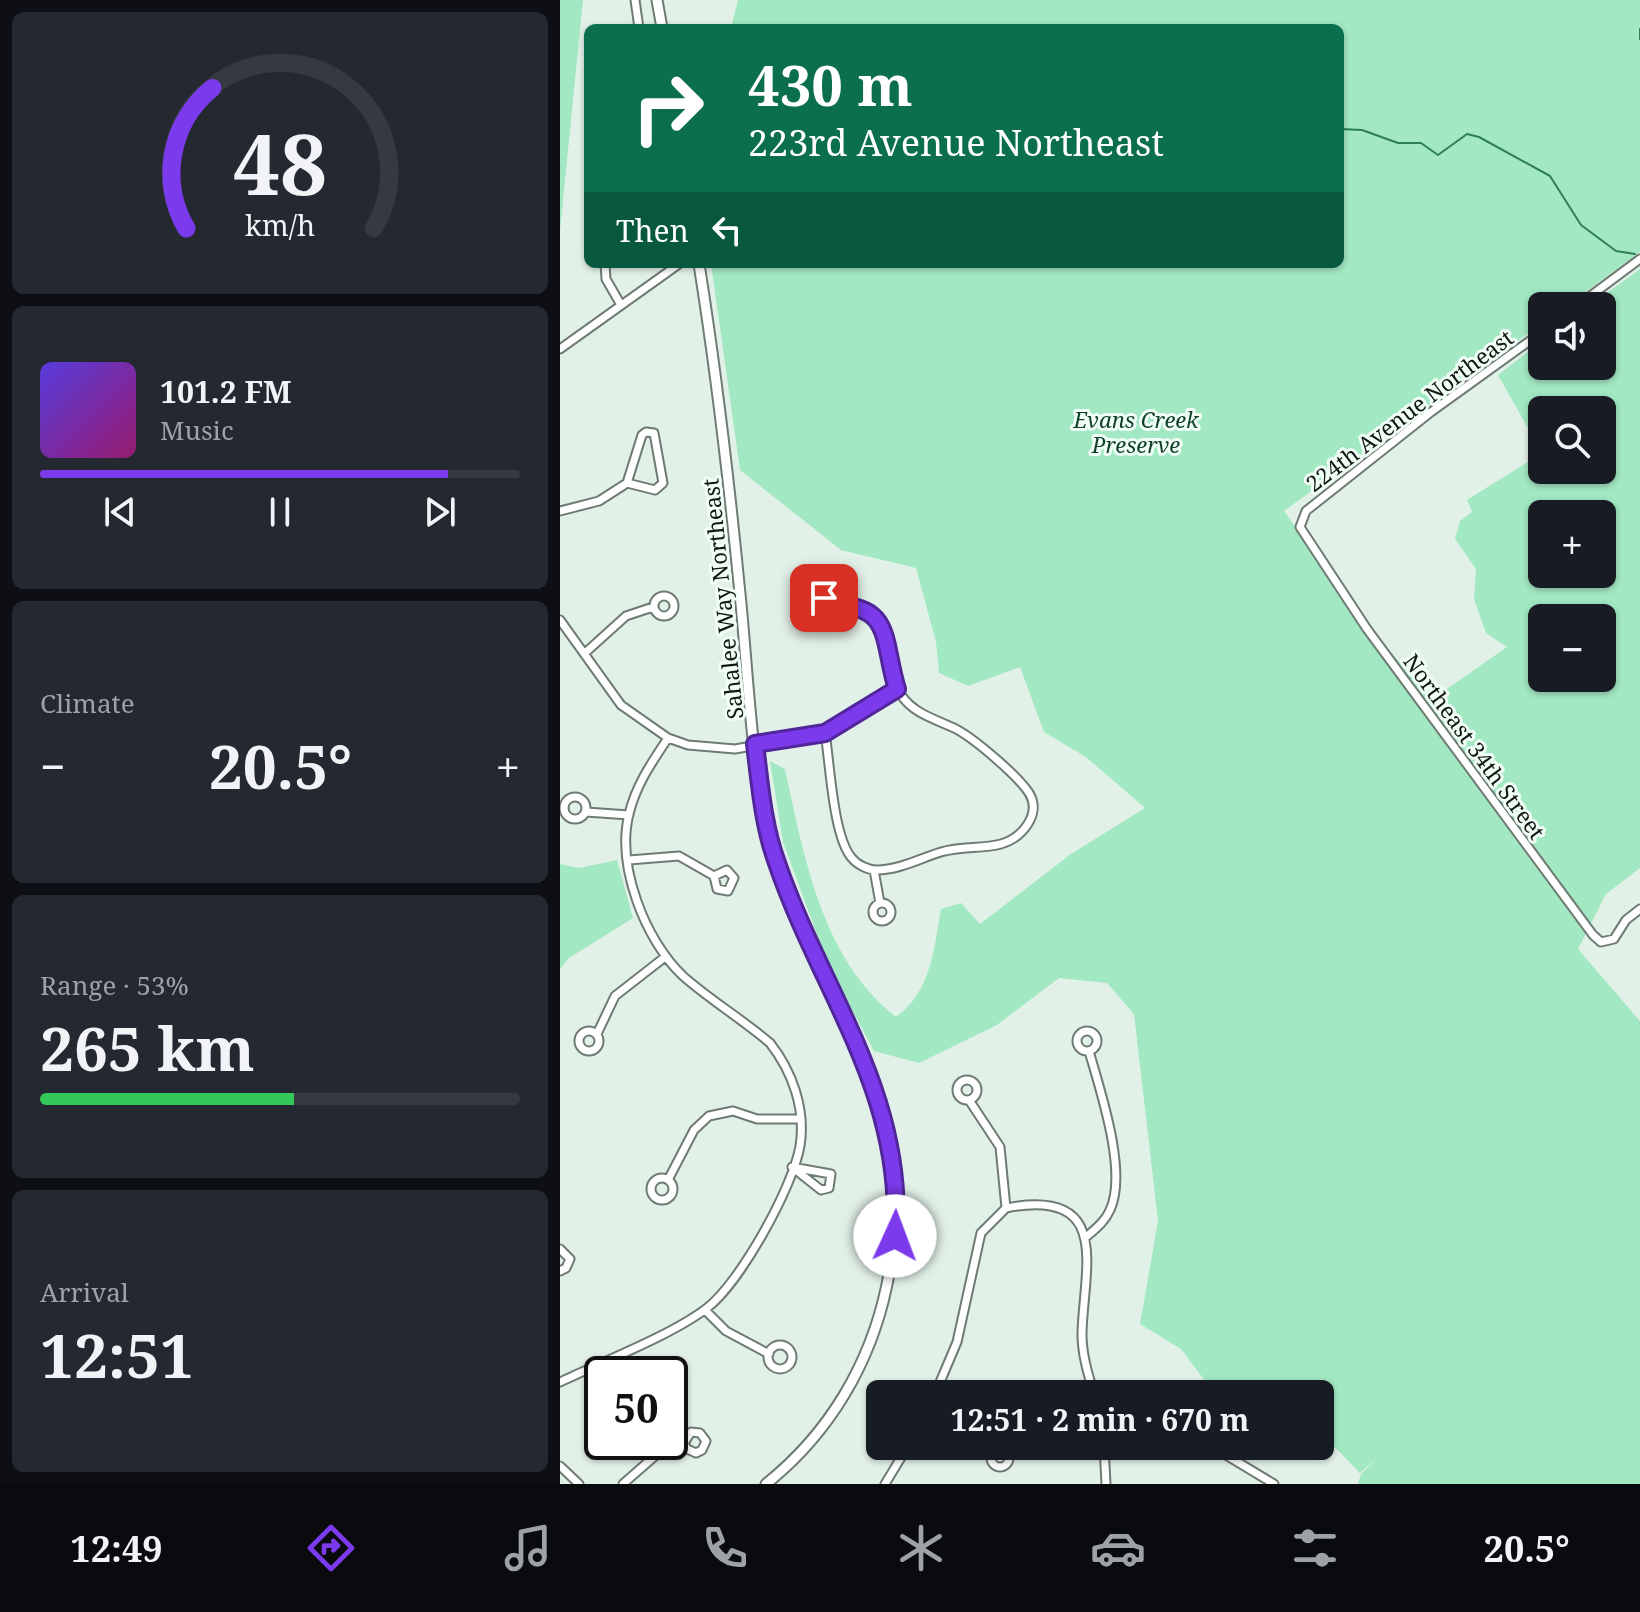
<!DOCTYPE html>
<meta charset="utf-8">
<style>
:root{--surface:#171b24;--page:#242831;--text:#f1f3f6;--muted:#9ea1a6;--line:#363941;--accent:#7c3aed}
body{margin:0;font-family:"Noto Serif",serif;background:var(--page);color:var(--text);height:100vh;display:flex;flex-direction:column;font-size:30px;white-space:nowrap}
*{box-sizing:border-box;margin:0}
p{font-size:26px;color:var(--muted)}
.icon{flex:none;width:44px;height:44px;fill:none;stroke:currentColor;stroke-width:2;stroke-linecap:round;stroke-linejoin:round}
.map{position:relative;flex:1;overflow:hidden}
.side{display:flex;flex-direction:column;gap:12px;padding:12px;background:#0d0f14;width:560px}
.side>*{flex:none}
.banner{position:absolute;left:24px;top:24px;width:760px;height:244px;border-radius:12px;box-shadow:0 2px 6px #0004;background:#0b6e4f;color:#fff;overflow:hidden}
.tools{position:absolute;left:968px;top:292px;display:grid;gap:16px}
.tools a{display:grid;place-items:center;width:88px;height:88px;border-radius:12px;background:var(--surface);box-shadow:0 2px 6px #0004;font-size:40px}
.speed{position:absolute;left:24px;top:1356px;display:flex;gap:16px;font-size:40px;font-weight:700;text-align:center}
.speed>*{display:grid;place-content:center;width:104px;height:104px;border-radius:50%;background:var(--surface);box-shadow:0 2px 6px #0004;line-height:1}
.speed .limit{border:4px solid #111;border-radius:12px;background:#fff;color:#111}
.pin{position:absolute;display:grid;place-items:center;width:68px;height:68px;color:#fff;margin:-34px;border-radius:16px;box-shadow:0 4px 12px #0006}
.me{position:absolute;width:88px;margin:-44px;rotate:2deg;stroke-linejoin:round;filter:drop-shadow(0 0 6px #0008)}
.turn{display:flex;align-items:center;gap:28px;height:168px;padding:0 32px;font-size:36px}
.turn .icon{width:104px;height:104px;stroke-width:2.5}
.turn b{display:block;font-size:56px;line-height:68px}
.then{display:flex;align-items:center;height:76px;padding:0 32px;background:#0003;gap:16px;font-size:30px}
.big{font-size:60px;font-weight:700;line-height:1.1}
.side .tile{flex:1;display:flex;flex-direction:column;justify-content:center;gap:12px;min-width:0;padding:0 28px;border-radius:12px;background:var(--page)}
.side .dial{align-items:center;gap:0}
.dial svg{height:208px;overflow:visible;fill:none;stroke:var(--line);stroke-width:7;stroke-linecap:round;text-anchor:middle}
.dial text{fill:var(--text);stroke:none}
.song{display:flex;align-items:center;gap:24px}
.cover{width:96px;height:96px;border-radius:12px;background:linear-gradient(135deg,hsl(250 70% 55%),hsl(320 70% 35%))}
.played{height:8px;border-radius:4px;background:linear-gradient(90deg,var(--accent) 85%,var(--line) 85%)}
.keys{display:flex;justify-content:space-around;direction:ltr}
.heat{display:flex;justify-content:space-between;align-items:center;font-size:44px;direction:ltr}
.charge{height:12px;border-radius:6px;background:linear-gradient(90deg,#34c759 53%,var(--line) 0)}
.trip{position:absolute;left:306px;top:1380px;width:468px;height:80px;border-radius:12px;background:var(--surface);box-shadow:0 2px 6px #0004;font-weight:700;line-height:80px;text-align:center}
.dock{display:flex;height:128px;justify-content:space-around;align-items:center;background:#090b0e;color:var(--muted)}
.dock .icon{width:56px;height:56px}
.dock .active{color:var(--accent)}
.dock b{font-size:36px;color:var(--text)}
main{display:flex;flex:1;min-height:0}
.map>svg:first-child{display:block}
</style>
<main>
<section class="side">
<div class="tile dial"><svg viewBox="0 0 100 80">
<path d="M14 69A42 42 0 1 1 86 69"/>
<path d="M14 69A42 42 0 0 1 24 15" stroke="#7c3aed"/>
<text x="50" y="56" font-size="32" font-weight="700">48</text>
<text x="50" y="72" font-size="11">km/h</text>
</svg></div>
<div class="tile">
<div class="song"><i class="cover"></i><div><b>101.2 FM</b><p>Music</p></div></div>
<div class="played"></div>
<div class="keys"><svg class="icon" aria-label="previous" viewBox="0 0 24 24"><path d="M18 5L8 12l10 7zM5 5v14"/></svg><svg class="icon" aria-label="pause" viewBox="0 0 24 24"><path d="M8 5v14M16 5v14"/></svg><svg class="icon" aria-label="next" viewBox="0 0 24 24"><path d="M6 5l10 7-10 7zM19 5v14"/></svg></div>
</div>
<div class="tile"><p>Climate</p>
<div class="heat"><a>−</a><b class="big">20.5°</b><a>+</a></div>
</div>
<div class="tile"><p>Range · 53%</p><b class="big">265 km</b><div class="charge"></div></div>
<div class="tile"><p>Arrival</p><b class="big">12:51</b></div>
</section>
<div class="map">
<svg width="1080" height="1484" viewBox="0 0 1080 1484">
<rect width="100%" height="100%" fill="#e2f1e8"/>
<!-- green -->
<path fill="#a2e8c2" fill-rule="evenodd" d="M0,0H23L0,231Z
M178,0H1080V252L1006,306H982V323L724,511L826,653L830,651L871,700L947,647L926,633L914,599L916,569L895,539L900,521L912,512L907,500L982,453L938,375L982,341V366H1042V306H1029L1080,269V868L1046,894L1018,949L1080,1021V1484H798L801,1474L818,1457L800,1473L760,1432V1394H655L621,1349L580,1324L598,1221L574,1014L547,983L499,978L437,1025L359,1063L314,1051L269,967L223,842L210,761L225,769C244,857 262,959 336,1017C371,992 374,949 381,909L401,903L420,924L511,854L585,808L526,757L484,732L460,667L408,686L379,673L376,642L356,568L281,550L180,470L151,264H780V28H171ZM982,410H1042V470H982ZM982,514H1042V574H982ZM982,618H1042V678H982Z
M57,860L73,918L9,958L0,969V864L19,868Z"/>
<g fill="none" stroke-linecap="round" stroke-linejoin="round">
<!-- stream -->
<path stroke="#2d7f5a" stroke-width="2" d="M1080,29V39
M780,129L802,130L838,143H861L878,155L907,134L919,137L990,176L1021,225L1056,251L1075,254"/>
<defs>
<path id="street" d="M75,0L79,28
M45,264L46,279L61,305
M1017,306L1080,259
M982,332L871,412L746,511L740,527L807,629L1033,935L1041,942L1054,939L1066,920L1080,909
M0,349L119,264
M0,511L39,501L67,483L82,435L86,432L94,433L103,483L95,490L67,483
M94 606a10 10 0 1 1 20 0a10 10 0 1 1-20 0Z
M253 606a8 8 0 1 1 16 0a8 8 0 1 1-16 0Z
M0,620L61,705L108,738L128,745L175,749L265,733L337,689
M25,653L66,616L93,607
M265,733C270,763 273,835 291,857C297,865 308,870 317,870C339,870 361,858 381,852C401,846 422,849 441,844C462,838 482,814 469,793C458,776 415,739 396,729C376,719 355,715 341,695C312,653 347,602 269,605
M4 808a11 11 0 1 1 22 0a11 11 0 1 1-22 0Z
M26,812L69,815
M69,860L119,856L154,876L157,889L168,891L174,878L167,870L154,876
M314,870L320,903
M313 912a9 9 0 1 1 18 0a9 9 0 1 1-18 0Z
M517 1041a10 10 0 1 1 20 0a10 10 0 1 1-20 0Z
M19 1041a10 10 0 1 1 20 0a10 10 0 1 1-20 0Z
M37,1034L55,996L105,957
M397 1090a10 10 0 1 1 20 0a10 10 0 1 1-20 0Z
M232,1167L271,1174L269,1188L261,1190Z
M91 1189a11 11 0 1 1 22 0a11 11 0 1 1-22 0Z
M108,1180L134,1130L149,1116L173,1111L197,1119H241
M446,1208C554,1187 523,1271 522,1334C522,1355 528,1374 534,1394
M525,1238C534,1230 545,1222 550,1210C568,1172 540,1090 529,1051
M0,1249L10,1259L6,1268L0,1271
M145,1310L166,1331L209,1354
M208 1357a12 12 0 1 1 24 0a12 12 0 1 1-24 0Z
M0,1382C42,1362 112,1335 147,1308C180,1283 233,1187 240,1146C246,1109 232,1071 210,1043C182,1019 150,1000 123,976C85,940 56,866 69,814C76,785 92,762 108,738
M375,1394L397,1342L421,1233L446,1208L440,1147L409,1100
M400,1446L431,1455
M544,1446L546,1484
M651,1446L714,1484
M431 1458a9 9 0 1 1 18 0a9 9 0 1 1-18 0Z
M0,1466L19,1484
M63,1484L96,1455L124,1443L131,1432L140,1433L146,1441L142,1450L136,1453L127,1449L124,1443
M325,1484L348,1446"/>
<path id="secondary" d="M97,0L102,28
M139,264C157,377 170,490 181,604C188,677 191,752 206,823C223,905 271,979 303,1055C366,1204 335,1381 206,1484"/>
</defs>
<!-- street casing -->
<use href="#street" stroke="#6e7b73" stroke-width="11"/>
<!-- secondary casing -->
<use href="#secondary" stroke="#6e7b73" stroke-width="13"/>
<!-- street -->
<use href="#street" stroke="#fff" stroke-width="7"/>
<!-- secondary -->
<use href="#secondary" stroke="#fff" stroke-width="9"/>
</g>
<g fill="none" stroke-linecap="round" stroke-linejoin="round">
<defs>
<path id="route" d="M264,598L269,605C334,603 322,642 337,689L265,733L195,744C200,784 203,825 217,863C261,992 345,1093 335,1236"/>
</defs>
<!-- route casing -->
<use href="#route" stroke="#51269a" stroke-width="20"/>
<!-- route -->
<use href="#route" stroke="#7c3aed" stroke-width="14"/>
</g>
<g text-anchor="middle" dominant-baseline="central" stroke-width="6" stroke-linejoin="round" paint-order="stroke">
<!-- street labels -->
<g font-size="22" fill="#111613" stroke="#f0fef6">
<text transform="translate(849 410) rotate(-37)">224th Avenue Northeast</text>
<text transform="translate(162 599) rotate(-96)">Sahalee Way Northeast</text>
<text transform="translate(915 746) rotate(54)">Northeast 34th Street</text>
</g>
<!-- park labels -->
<g font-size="22" font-style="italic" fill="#103f2a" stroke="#f0fef6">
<text x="576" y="419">Evans Creek<tspan x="576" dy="25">Preserve</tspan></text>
</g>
</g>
</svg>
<div class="tools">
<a><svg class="icon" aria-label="sound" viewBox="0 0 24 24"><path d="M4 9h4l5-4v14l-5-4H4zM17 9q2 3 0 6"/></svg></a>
<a><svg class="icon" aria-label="search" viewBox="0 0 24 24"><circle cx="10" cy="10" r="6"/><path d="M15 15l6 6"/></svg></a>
<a>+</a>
<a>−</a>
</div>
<div class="speed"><div class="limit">50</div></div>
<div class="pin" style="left:264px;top:598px;background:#d93025"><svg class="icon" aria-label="arrive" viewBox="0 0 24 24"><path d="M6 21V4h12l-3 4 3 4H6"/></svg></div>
<svg class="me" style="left:335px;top:1236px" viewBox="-20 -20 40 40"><circle r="19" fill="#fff"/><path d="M0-13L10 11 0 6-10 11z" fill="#7c3aed"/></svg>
<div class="trip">12:51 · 2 min · 670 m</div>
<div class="banner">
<div class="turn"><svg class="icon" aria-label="right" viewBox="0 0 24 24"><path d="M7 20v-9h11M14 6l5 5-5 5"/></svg><div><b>430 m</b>223rd Avenue Northeast</div></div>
<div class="then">Then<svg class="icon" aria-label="left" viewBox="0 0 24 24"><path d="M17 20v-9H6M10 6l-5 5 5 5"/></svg></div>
</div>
</div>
</main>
<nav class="dock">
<b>12:49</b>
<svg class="icon active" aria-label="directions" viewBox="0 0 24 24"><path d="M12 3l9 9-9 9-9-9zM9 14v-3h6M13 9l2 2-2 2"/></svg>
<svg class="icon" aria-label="music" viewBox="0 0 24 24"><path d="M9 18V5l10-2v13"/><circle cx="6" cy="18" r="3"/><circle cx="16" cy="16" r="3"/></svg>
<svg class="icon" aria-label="phone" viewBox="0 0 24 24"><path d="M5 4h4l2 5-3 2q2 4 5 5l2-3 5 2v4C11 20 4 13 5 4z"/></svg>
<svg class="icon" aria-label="climate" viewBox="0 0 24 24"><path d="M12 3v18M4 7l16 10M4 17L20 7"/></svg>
<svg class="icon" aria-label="car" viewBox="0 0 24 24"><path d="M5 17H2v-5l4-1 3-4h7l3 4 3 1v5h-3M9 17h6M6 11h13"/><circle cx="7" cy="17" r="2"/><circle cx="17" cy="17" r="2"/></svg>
<svg class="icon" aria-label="filters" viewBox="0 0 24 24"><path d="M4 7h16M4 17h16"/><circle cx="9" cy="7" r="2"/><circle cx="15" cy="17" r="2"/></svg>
<b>20.5°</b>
</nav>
